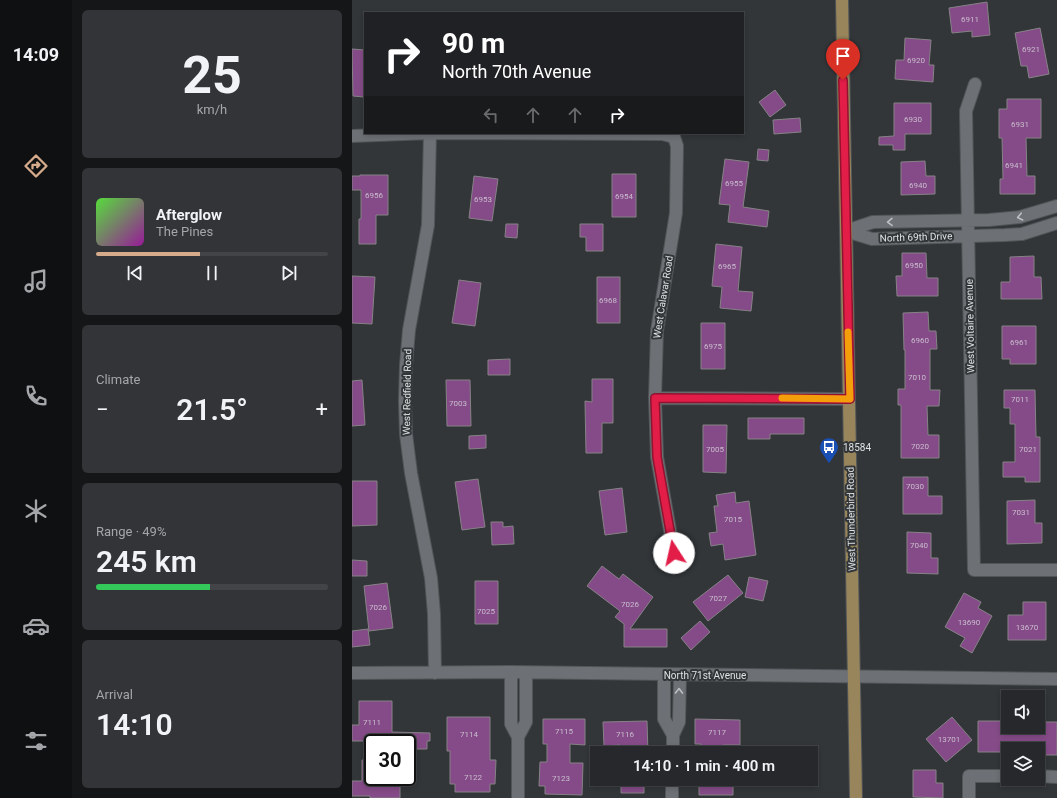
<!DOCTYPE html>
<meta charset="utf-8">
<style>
:root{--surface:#26282b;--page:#323437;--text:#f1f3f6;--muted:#a4a6a9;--line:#424447;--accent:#d6ab8b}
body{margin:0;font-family:Roboto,sans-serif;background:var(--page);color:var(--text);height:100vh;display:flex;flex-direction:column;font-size:15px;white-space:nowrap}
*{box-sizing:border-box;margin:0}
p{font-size:13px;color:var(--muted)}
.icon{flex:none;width:22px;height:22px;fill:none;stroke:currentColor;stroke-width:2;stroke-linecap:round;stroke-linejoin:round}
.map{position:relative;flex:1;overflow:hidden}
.details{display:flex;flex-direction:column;gap:10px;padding:10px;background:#151618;width:280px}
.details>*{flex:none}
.banner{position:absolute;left:12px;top:12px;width:380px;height:122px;border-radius:0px;box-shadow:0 2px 6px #0003,0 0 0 1px var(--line);background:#202124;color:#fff;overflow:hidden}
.tools{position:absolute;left:649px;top:690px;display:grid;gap:8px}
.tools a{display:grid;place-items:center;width:44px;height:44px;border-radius:0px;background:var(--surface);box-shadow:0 2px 6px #0003,0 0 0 1px var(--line);font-size:20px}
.speed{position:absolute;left:12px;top:734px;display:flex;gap:8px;font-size:20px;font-weight:700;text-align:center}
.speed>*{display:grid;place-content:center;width:52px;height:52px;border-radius:50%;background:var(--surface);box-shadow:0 2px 6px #0003,0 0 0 1px var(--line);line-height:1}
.speed .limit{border:2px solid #111;border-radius:6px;background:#fff;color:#111}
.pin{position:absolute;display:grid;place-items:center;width:34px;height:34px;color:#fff;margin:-41px -17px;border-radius:50% 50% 50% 0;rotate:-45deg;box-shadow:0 0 4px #0007}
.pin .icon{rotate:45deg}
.me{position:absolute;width:44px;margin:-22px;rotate:350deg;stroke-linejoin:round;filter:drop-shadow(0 0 3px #0008)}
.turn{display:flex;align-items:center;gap:14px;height:84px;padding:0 12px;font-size:18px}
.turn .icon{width:52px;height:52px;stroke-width:2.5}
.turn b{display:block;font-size:28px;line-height:34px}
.lanes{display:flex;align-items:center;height:38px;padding:0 12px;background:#0003;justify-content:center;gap:20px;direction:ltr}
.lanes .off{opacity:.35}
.big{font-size:30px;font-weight:600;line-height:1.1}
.details .card{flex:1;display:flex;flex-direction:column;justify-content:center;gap:6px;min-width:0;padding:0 14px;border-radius:6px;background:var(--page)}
.details .dial{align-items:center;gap:0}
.dial b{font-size:52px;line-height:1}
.song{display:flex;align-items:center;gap:12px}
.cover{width:48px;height:48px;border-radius:6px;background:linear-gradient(135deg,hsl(110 70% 55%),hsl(300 70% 35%))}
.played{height:4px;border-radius:2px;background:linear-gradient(90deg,var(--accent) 45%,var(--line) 45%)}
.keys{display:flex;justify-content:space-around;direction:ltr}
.heat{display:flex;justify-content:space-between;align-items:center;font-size:22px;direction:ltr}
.charge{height:6px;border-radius:3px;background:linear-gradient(90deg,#34c759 49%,var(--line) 0)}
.trip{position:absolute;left:238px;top:746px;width:228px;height:40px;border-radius:0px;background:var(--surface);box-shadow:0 2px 6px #0003,0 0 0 1px var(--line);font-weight:600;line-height:40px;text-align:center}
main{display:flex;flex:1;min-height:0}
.dock{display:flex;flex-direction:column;width:72px;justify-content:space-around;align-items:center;background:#0f1011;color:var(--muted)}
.dock .icon{width:28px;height:28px}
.dock .active{color:var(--accent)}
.dock b{font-size:18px;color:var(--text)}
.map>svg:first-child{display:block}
</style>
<main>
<nav class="dock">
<b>14:09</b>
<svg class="icon active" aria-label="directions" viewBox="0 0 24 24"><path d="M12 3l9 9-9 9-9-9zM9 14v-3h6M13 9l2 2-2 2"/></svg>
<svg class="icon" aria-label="music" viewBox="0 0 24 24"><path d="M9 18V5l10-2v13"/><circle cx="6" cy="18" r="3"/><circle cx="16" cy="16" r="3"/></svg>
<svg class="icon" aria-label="phone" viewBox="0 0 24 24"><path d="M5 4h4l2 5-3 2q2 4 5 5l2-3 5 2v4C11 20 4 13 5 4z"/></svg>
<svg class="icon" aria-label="climate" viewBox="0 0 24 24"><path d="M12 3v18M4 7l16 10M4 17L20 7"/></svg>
<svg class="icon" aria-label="car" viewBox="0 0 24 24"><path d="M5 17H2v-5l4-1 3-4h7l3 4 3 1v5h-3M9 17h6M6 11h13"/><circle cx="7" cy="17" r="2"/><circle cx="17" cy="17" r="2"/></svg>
<svg class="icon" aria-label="filters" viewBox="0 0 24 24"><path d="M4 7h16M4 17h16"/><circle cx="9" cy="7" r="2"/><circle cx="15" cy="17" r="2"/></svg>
</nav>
<section class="details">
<div class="card dial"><b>25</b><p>km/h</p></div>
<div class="card">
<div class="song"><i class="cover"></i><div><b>Afterglow</b><p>The Pines</p></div></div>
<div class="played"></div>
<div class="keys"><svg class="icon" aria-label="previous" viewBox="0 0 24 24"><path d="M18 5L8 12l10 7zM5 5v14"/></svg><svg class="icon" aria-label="pause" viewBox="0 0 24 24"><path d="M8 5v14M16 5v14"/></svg><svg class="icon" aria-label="next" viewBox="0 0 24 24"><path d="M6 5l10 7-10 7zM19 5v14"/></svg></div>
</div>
<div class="card"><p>Climate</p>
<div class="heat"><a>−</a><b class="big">21.5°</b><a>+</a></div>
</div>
<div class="card"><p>Range · 49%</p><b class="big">245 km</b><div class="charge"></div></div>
<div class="card"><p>Arrival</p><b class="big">14:10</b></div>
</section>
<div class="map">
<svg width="705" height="798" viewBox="0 0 705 798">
<rect width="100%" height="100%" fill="#323639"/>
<!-- building -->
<path fill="#854b88" stroke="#868286" d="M635,2L638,35L620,37V31L600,33L597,8Z
M688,28L697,74L677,78L675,66H669L663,33Z
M553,38L579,40L577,65H582L581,82L543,79L544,60H552Z
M0,49L13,50L12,97L1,96Z
M423,90L434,105L418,117L407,102Z
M655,99H689V138H674L675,176H683V194H648V179H651L650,138H647V109H655Z
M542,103H579V134H553V150H541V145H527V137L542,136Z
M448,118L449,132L422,134L421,120Z
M406,149L417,150L416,161L405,160Z
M373,159L397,162L391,207L417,211L415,227L376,222L378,205L367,204Z
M573,161L574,176H583V194L549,195V162Z
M260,174H284V217H260Z
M8,175H36V215H24V244H7V219H9V190H0V176H8Z
M122,176L146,179L140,221L117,218Z
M154,224H166L165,238L153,237Z
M228,224H251V251H234V237H228Z
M364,244L390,247L386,291L401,292L399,311L368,308L370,287L360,286Z
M550,253H574L575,278H586V296H545L544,276H550Z
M682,256V277H689L690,299H649V282H658V257Z
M0,276L23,277L20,324L0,323Z
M245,277H268V323H245Z
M107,280L129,283L123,326L100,323Z
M576,312L577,331H584L585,349H578V390H588L587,406H575L576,435H587V458H549V405H546V389H553V350H552L551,313Z
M349,323H373V369H349Z
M650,326H684V364H658V359H650Z
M158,359V375H136V360Z
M240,379H261V423H250V453H234L233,401L240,402Z
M10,380L13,425L0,426V381Z
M94,380H118L119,426H95Z
M652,390H683L684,437H688V482H673V477H651V462H663V424H658V408H652Z
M396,418H452V434H418V439H396Z
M351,425H375L374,473L351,472Z
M134,435V448L117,449V436Z
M551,477H576V496H590V514H551Z
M126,479L133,527L110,530L103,482Z
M0,481H25V525L0,526Z
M270,488L275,532L253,535L247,491Z
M383,492L384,503L397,501L404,555L373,560L371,544L359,546L357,533L365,532L362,506H366L364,495Z
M683,500V523H690V543L655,544V501Z
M139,522H151V527L161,526L162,544L140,545Z
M555,532L579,533V558H586V574L555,573Z
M0,560L15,561V576H0Z
M250,566L267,579L271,574L301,597L278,629H315V647H272V624L263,617L268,611L235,586Z
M376,575L391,593L356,621L341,602Z
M397,577L416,581L411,601L393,597Z
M123,581H146V624H123Z
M35,583L41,628L17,631L12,586Z
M612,593L629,602L626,608L640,616L620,653L608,646L613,638L593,627Z
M671,602H694V640H656V615H671Z
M348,621L358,632L339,650L329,638Z
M16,629L18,645L0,647V631Z
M7,701H40V732L78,733V741H75V749H55V743H53V741H0V725H7Z
M95,717H138V760H144L143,784H138V792H103V784H98V751H95Z
M600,717L620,740L594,762L574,739Z
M191,719H233V745L218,744V763H231L230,795L193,794V786H187L188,762H195V744H191Z
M343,719L388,720V745H371V753H348L349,744H343Z
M295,721L296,753H268V745L252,746L251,722Z
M626,721H656V727H686V722H705V755H693V749H656V752H626Z
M10,760H21V777H48V798H18V796H0V781H10Z
M561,770H584V783H591V798L561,797Z
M269,779H292V793H269Z
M347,779H381V795H347Z"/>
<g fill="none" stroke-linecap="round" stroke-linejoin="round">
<defs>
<path id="minor" d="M623,84L614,111L622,570H705
M78,133L76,225L57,330L54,365L53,401L54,434L59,473L79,578L82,614L83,673
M0,136L78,133L310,134L322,137L325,146L324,213L305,331L303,398L305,457L322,553
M494,231L521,222L637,220L668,217L705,206
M494,231L520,239L653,235L670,234L705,223
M303,398L497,399
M159,672V724L166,737V798
M0,673L159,672L705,679
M312,674V719L321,735
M166,737L174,722V673
M321,753V735L327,722L328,675
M686,776L705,777
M320,798V779
M617,798V776H656"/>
<path id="major" d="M490,0L504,798"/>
</defs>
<!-- minor casing -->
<use href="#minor" stroke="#515557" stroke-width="14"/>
<!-- major casing -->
<use href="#major" stroke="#515557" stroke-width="14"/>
<!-- minor -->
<use href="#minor" stroke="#6d7175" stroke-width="12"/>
<!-- major -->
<use href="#major" stroke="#98855b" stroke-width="12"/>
</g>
<!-- one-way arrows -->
<defs><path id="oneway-chevron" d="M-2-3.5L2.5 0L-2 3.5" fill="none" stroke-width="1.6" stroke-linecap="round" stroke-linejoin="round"/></defs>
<g stroke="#bdbfc2">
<use href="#oneway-chevron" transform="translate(668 217) rotate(168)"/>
<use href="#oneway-chevron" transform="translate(538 222) rotate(179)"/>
<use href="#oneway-chevron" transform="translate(327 691) rotate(-89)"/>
</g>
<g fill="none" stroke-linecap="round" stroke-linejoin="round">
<defs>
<path id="route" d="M322,553L305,457L303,398L498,399L491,80"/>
</defs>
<!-- route casing -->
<use href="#route" stroke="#92132f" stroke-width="10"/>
<!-- route -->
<use href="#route" stroke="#e11d48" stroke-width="7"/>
<!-- slow -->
<path stroke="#f59e0b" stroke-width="7" d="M430,398L498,399L496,332"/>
</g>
<!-- icons -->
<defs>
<symbol id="bus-pin" viewBox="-11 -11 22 30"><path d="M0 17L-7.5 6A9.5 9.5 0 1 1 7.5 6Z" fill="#1a4fb4" stroke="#323639"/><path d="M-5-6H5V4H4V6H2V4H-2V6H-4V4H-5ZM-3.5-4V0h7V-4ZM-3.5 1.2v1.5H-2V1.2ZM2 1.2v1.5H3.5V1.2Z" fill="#fff"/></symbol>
</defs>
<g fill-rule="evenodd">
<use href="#bus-pin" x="466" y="436" width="22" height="30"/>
</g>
<g text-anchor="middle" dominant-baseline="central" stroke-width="4" stroke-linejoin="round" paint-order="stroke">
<!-- number labels -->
<g font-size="8" fill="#c8bccc">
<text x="618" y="19">6911</text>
<text x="679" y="49">6921</text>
<text x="564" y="60">6920</text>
<text x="561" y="119">6930</text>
<text x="668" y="124">6931</text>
<text x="662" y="165">6941</text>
<text x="382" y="183">6955</text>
<text x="566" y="185">6940</text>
<text x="22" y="195">6956</text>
<text x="272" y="196">6954</text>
<text x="131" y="199">6953</text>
<text x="562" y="265">6950</text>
<text x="375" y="266">6965</text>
<text x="256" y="300">6968</text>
<text x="568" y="340">6960</text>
<text x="667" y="342">6961</text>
<text x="361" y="346">6975</text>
<text x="565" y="377">7010</text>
<text x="668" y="399">7011</text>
<text x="106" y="403">7003</text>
<text x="568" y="446">7020</text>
<text x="363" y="449">7005</text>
<text x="676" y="449">7021</text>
<text x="563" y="486">7030</text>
<text x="669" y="512">7031</text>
<text x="381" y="519">7015</text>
<text x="567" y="545">7040</text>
<text x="366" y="598">7027</text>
<text x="278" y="604">7026</text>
<text x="26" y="607">7026</text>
<text x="134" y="611">7025</text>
<text x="617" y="622">13690</text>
<text x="675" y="627">13670</text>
<text x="20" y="722">7111</text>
<text x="212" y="731">7115</text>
<text x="365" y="732">7117</text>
<text x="117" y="734">7114</text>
<text x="273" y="734">7116</text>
<text x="597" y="739">13701</text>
<text x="121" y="777">7122</text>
<text x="209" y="778">7123</text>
</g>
<!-- street labels -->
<g font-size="10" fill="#dfe1e3" stroke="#323639">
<text transform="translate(564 237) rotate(-2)">North 69th Drive</text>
<text transform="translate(311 297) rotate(-81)">West Calavar Road</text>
<text transform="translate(618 326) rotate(-91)">West Voltaire Avenue</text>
<text transform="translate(55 392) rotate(-89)">West Redfield Road</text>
<text transform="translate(499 519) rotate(-91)">West Thunderbird Road</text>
<text x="353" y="675">North 71st Avenue</text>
</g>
<!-- poi labels -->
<g font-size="10" fill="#dfe1e3" stroke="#323639" text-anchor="start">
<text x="491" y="447">18584</text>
</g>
</g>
</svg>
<div class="tools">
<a><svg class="icon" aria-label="sound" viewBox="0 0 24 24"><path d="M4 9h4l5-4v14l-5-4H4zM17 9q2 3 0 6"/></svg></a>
<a><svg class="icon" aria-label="layers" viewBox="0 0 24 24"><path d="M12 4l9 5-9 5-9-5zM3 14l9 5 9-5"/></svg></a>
</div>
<div class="speed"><div class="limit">30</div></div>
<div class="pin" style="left:491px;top:80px;background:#d93025"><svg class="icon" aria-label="arrive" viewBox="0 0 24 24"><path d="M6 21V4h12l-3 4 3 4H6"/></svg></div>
<svg class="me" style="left:322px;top:553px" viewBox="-20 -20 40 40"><circle r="19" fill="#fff"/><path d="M0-13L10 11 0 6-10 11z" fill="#e11d48"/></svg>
<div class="trip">14:10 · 1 min · 400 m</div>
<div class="banner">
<div class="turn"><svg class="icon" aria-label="right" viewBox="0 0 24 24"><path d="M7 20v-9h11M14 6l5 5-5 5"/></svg><div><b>90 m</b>North 70th Avenue</div></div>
<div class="lanes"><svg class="icon off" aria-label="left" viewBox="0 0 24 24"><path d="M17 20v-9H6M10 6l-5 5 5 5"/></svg><svg class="icon off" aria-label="ahead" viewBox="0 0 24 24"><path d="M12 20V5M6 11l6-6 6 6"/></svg><svg class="icon off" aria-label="ahead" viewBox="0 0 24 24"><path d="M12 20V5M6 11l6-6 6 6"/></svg><svg class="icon" aria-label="right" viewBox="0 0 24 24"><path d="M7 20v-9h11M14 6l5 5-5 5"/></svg></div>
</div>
</div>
</main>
